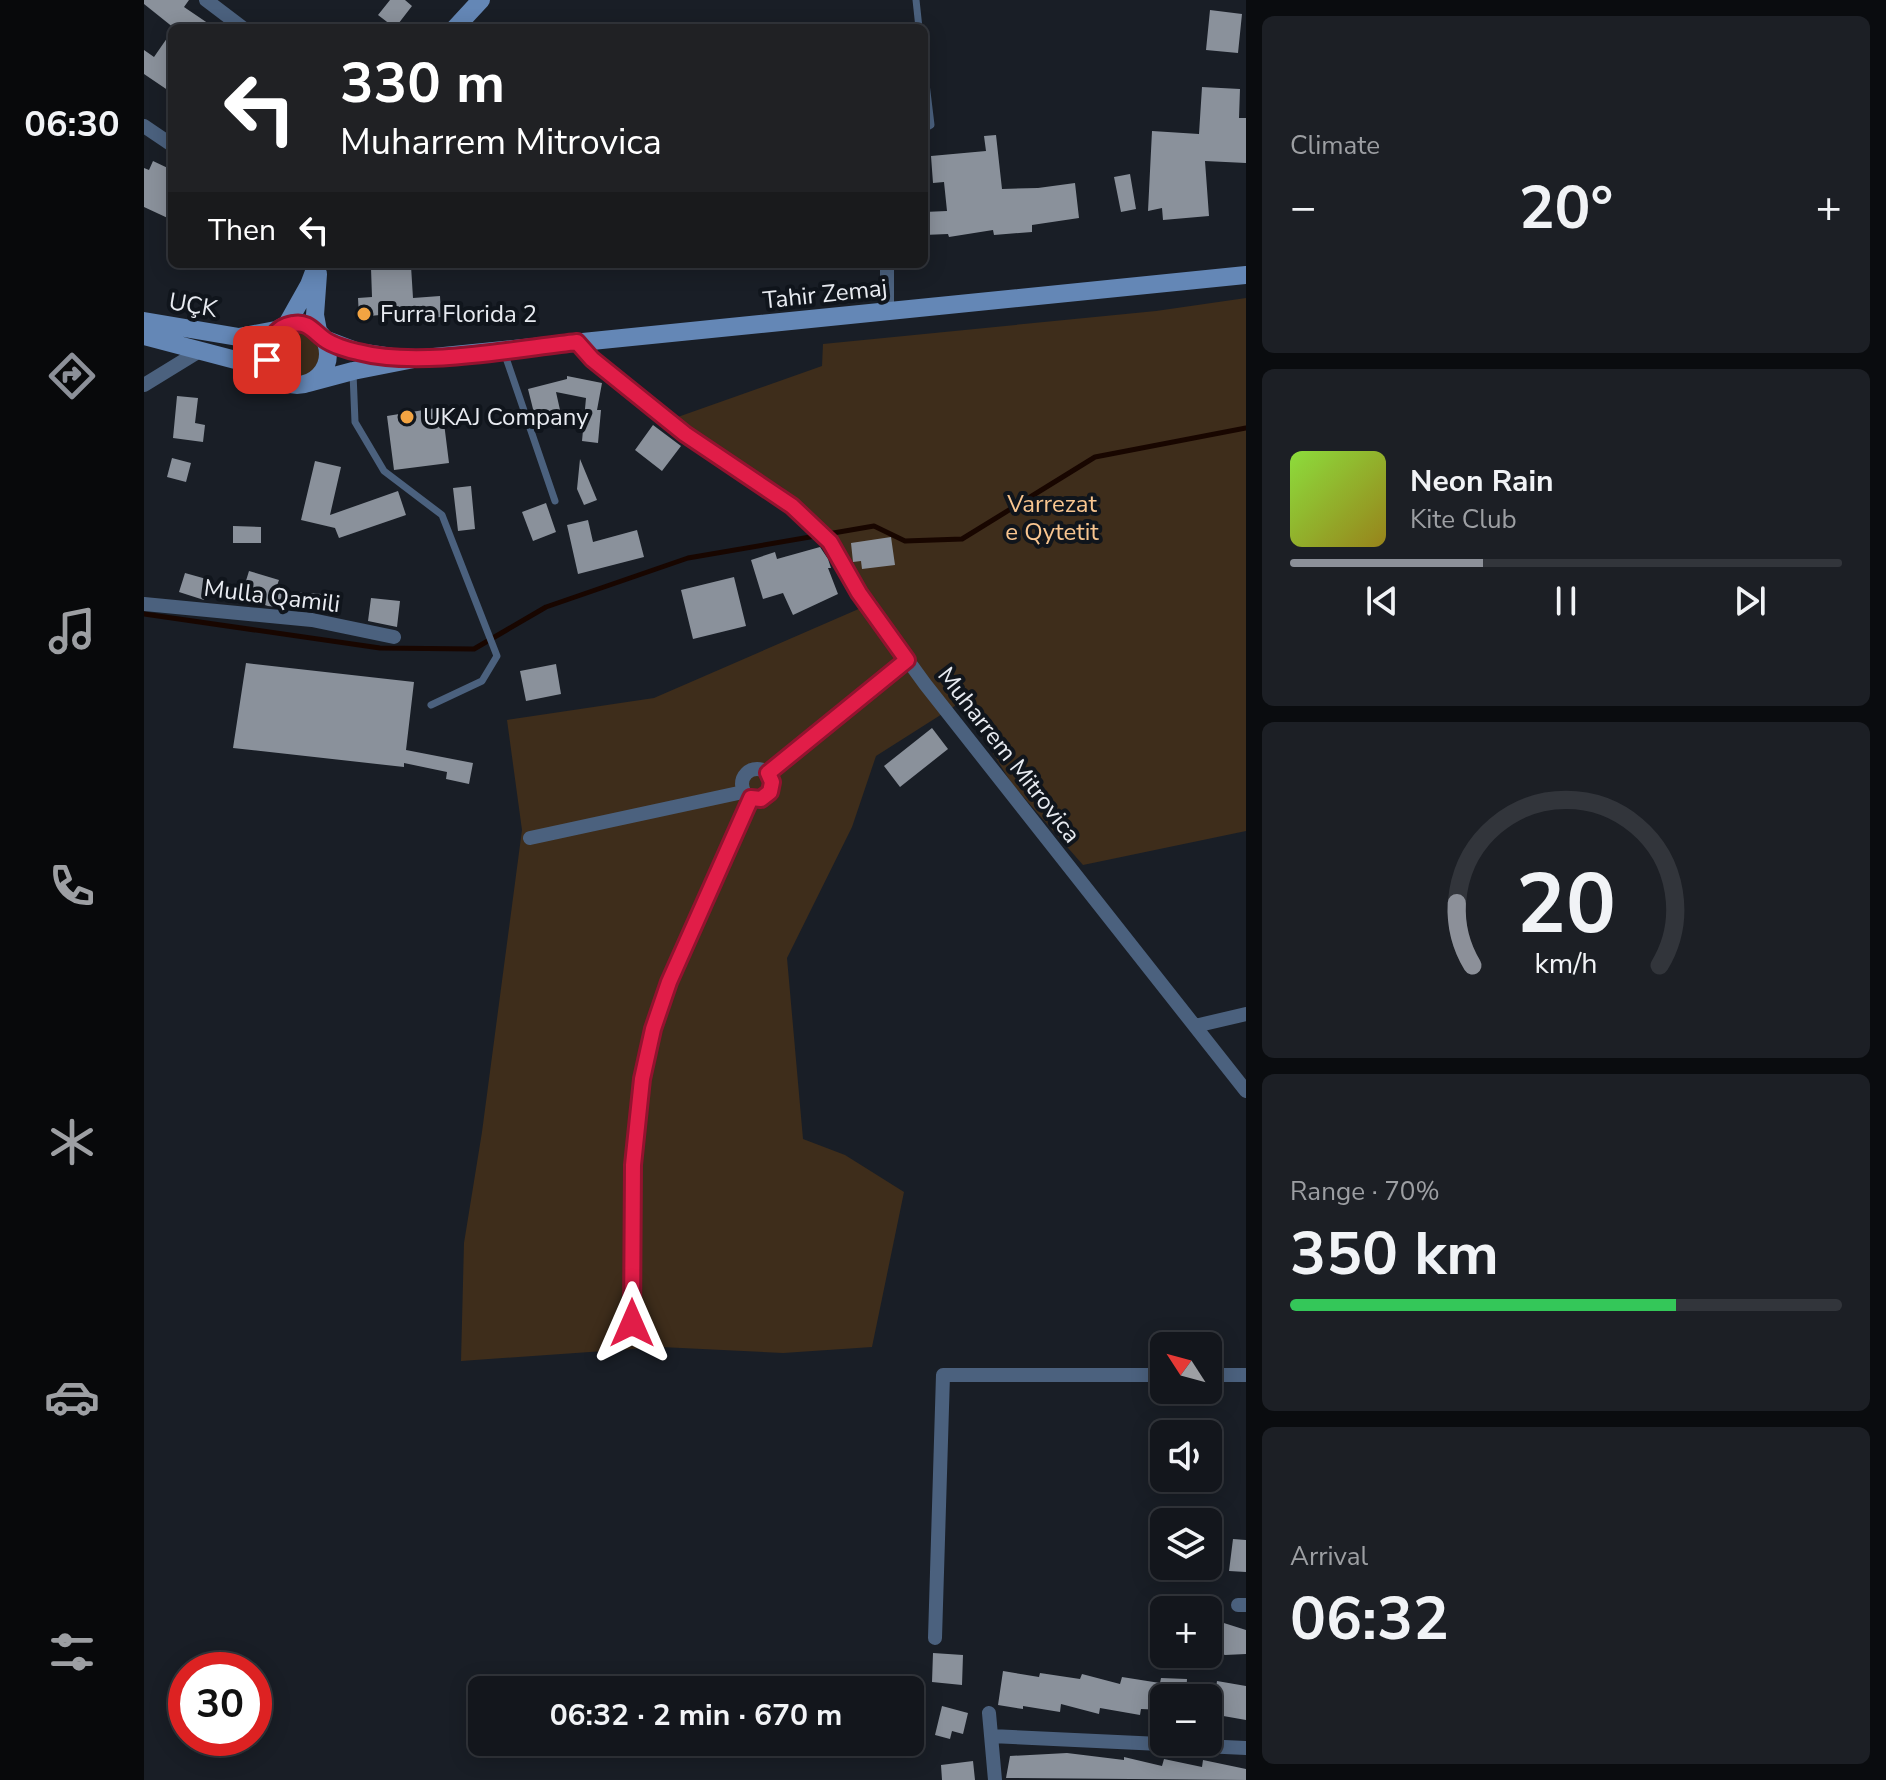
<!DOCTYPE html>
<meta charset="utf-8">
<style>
:root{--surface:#13161c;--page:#1c1f25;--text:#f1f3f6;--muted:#9d9fa3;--line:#32353b;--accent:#8c9099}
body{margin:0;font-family:"Nunito Sans",sans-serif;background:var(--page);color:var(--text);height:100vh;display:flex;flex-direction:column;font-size:30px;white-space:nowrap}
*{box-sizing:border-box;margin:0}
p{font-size:26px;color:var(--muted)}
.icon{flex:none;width:44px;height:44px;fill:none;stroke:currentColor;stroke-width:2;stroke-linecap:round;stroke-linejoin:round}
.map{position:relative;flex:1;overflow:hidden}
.side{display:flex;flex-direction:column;gap:16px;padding:16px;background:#0a0c0f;width:640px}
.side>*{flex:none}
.banner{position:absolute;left:24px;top:24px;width:760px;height:244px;border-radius:12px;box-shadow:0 4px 20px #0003,0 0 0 2px var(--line);background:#202124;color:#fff;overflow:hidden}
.needle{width:52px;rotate:306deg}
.tools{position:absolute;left:1006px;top:1332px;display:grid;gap:16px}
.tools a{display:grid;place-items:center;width:72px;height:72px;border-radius:12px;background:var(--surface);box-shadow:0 4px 20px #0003,0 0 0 2px var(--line);font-size:40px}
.speed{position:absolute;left:24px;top:1652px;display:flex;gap:16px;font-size:40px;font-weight:700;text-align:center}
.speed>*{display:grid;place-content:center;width:104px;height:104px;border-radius:50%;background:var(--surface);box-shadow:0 4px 20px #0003,0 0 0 2px var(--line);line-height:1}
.speed .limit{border:12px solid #d22;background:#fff;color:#111}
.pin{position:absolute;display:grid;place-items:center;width:68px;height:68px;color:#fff;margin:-34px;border-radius:16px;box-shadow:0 4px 12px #0006}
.me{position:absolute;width:88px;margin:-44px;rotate:0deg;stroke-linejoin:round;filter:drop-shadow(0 0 6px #0008)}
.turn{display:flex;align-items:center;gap:28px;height:168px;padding:0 40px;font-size:36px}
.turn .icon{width:104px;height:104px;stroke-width:2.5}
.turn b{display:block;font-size:56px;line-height:68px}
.then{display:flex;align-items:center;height:76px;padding:0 40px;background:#0003;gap:16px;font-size:30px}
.big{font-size:60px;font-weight:700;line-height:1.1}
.side .card{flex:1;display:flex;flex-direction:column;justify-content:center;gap:12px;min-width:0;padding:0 28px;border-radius:12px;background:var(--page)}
.side .dial{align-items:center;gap:0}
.dial svg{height:208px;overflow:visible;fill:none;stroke:var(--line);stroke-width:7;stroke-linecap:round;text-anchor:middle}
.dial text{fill:var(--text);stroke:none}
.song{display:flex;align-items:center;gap:24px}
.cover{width:96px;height:96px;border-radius:12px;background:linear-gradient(135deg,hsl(90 70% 55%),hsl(50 70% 35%))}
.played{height:8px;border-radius:4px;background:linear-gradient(90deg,var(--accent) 35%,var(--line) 35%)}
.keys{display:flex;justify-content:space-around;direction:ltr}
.heat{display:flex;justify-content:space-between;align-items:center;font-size:44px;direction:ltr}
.charge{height:12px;border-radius:6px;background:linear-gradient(90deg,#34c759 70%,var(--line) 0)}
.trip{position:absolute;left:324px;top:1676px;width:456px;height:80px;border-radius:12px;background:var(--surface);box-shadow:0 4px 20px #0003,0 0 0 2px var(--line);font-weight:700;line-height:80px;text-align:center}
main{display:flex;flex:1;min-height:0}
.tab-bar{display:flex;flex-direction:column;width:144px;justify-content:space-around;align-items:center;background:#08090b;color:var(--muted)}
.tab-bar .icon{width:56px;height:56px}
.tab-bar .active{color:var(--accent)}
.tab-bar b{font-size:36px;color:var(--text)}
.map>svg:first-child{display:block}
</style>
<main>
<nav class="tab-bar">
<b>06:30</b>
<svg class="icon active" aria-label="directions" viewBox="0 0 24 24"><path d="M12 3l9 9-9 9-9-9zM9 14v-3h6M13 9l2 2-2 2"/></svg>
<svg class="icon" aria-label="music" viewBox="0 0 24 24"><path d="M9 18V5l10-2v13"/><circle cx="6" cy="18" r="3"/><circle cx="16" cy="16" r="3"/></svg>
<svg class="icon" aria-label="phone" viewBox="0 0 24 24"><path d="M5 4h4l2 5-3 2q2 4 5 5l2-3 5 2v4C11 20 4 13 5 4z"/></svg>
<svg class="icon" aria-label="climate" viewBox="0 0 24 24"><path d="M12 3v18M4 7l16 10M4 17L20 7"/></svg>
<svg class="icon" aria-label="car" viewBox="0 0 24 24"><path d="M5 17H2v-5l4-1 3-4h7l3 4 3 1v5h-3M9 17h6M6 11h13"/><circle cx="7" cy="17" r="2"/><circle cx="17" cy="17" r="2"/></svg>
<svg class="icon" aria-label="filters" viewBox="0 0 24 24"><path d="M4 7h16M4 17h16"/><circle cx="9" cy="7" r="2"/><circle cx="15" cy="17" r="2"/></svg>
</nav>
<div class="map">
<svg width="1102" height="1780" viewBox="0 0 1102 1780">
<rect width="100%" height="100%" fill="#191e26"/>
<!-- green -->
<path fill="#3e2d1b" d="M1102,298V831L939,865L868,784L817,702L732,756L708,827L643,958L659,1139L701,1155L760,1192L728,1347L639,1353L517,1347L317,1361L320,1243L338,1132L378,830L363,720L510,698L733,601L639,488L531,418L678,366L679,344L1012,311Z
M134 354a22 22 0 1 1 44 0a22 22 0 1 1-44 0Z"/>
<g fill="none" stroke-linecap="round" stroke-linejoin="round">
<!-- stream -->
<path stroke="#180600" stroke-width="5" d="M0,614L236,648L330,649L402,607L544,558L730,526L761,541L818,539L951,457L1102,428"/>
</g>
<!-- building -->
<path fill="#8a919b" d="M0,0H45L40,7L71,28H30L0,4Z
M246,0H261L268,6L251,28L234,15Z
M1066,10L1098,14L1094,53L1062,50Z
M28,31V93L0,74V50L10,57Z
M1058,87L1096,89L1095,118H1102V163L1061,161L1065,216L1019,220L1018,208L1004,211L1008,131L1055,134Z
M852,135L858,189L894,188L931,183L935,218L888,225V232L850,235L849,230L805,237L804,234L780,235V212L803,211L800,182L789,183L787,156L842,151L840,136Z
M9,161L28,170V190L24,200L28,202V220L0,207V168L5,170Z
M986,174L992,209L977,212L970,177Z
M267,266L269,298L296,296L297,317L258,320L257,313L215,317L214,298L228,297L227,268Z
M423,376L458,383L453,410H457L454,443L438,441L442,398L412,392L416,410L391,417L384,389L423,379Z
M33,396L54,398L51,423L61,425L59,442L29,438Z
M298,407L305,463L250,470L243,416Z
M509,425L537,446L518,471L491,450Z
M28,458L47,463L42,482L23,477Z
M436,459L453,500L440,505L433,489Z
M171,461L197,467L186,515L254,491L262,515L195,538L191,528L157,520Z
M327,486L331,529L314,531L309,488Z
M402,503L412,532L389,541L378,512Z
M444,520L449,542L493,530L500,557L434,574L423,525Z
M89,526L117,527V543H89Z
M747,537L751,565L718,569L717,561L709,562L707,543Z
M676,547L684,559L687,568H684L694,594L649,615L639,593L619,599L607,560L631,552L633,559Z
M105,571L135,580L131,591L178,594L177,612L124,606L97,597Z
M41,573L66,580L60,600L35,592Z
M590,577L602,626L549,639L537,590Z
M227,598L256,601L253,627L224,621Z
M102,663L270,682L262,750L329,763L325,784L302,779L303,772L260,763V767L89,748Z
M412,664L417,694L382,701L376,671Z
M788,728L804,749L756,787L740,766Z
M1089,1539L1102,1540V1572L1085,1571Z
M1064,1618L1102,1630V1654L1081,1655L1064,1649Z
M789,1653L819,1655L818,1685L788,1682Z
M859,1671L895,1677L896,1673L936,1679L938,1674L976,1684L978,1677L1016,1683L1017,1678L1043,1679L1042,1698H1020V1710L997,1709L996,1715L956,1708L955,1714L917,1704L916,1712L879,1706V1709L854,1705Z
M1073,1681L1102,1686V1720L1068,1714Z
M798,1706L824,1713L819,1734L808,1731L806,1739L791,1735Z
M923,1753L980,1760V1757L1018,1766L1020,1759L1058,1767L1059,1760L1102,1769V1780L862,1778L866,1756Z
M829,1761L831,1780H798L797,1765Z"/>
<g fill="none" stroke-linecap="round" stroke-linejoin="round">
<!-- service -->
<path stroke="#4b617e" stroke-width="7" d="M772,0L775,28
M780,67L787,125L780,129
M360,352L411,501
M209,373L211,422L240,471L298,515L353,656L338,681L287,705"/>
<!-- minor -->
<path stroke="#4b617e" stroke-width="14" d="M62,0L99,28
M0,126L28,145
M743,312V264
M433,342L448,359L541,434L648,506L686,542L715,593L781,684L1102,1091
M0,385L57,350
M0,604L168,620L250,637
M598 784a15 15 0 1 1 30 0a15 15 0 1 1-30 0Z
M624,773L763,660
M386,838L599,792
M1051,1026L1102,1014
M488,1323L489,1165L498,1079L509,1029L525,982L607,798
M1064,1375H1102
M1094,1605H1102
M791,1638L799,1375H1020
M845,1713L851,1780
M847,1736L1102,1748"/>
<!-- secondary -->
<path stroke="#6487b6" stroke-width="18" d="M311,28L337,0
M0,321L95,337L137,329
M122 354a31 31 0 1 1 62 0a31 31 0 1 1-62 0Z
M142,326L165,285L173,264
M174,331L171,315L174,274
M0,336L126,369
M180,339L214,352L248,357
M164,383L209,371L270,359L1102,275"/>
</g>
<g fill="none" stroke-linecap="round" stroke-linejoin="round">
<defs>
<path id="route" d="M123,360C123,343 130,327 149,324C164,321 169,331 180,339C188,345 204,350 214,352C274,368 370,349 433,342L448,359L541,434L648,506L686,542L715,593L763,660L624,773L628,782L626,792L617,799L607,798L525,982L509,1029L498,1079L489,1165L488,1323"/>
</defs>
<!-- route casing -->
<use href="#route" stroke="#92132f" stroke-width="20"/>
<!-- route -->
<use href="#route" stroke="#e11d48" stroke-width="14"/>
</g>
<!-- markers -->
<g fill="#f3a442" stroke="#10151c" stroke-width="3">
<circle cx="220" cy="314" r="8"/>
<circle cx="263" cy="417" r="8"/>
</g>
<g text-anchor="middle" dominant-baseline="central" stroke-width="8" stroke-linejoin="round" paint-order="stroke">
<!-- street labels -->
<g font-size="24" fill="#e8ebf1" stroke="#10151c">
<text transform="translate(681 294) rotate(-6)">Tahir Zemaj</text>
<text transform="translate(49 305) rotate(10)">UÇK</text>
<text transform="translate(128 596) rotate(7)">Mulla Qamili</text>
<text transform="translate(865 755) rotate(52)">Muharrem Mitrovica</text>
</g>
<!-- poi labels -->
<g font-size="24" fill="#e8ebf1" stroke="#10151c" text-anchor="start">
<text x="236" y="314">Furra Florida 2</text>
<text x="279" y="417">UKAJ Company</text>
</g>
<!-- park labels -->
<g font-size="24" fill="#f9c690" stroke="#10151c">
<text x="908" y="504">Varrezat<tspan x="908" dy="28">e Qytetit</tspan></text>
</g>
</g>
</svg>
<div class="tools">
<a><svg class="needle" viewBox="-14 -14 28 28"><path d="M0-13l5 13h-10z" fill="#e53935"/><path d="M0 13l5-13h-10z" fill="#9d9fa3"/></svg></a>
<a><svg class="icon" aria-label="sound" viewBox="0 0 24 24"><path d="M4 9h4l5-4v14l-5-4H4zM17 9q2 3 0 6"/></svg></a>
<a><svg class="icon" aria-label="layers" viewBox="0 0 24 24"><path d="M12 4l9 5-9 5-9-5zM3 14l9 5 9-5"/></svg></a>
<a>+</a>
<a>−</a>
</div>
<div class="speed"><div class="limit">30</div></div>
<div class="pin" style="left:123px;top:360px;background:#d93025"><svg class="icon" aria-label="arrive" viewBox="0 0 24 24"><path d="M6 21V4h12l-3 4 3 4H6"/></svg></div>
<svg class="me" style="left:488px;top:1323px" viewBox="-20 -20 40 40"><path d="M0-17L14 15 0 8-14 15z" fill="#e11d48" stroke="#fff" stroke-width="4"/></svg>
<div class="trip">06:32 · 2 min · 670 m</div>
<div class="banner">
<div class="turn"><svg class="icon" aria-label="left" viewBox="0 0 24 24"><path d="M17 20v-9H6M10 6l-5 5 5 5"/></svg><div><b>330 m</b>Muharrem Mitrovica</div></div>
<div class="then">Then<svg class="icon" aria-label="left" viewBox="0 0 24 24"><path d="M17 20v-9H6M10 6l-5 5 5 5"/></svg></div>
</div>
</div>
<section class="side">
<div class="card"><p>Climate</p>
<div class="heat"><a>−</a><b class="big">20°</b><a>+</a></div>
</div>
<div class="card">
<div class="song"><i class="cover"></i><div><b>Neon Rain</b><p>Kite Club</p></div></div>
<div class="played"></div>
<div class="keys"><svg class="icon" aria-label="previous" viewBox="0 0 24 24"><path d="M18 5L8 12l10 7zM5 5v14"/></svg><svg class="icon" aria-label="pause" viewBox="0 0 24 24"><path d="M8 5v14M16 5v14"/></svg><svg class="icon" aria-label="next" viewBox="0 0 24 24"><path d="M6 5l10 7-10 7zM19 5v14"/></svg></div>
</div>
<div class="card dial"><svg viewBox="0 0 100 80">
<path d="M14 69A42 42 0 1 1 86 69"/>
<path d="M14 69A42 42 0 0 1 8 45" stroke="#8c9099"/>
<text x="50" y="56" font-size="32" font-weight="700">20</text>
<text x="50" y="72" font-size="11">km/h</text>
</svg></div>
<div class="card"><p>Range · 70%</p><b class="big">350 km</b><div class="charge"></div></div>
<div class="card"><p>Arrival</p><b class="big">06:32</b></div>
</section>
</main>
